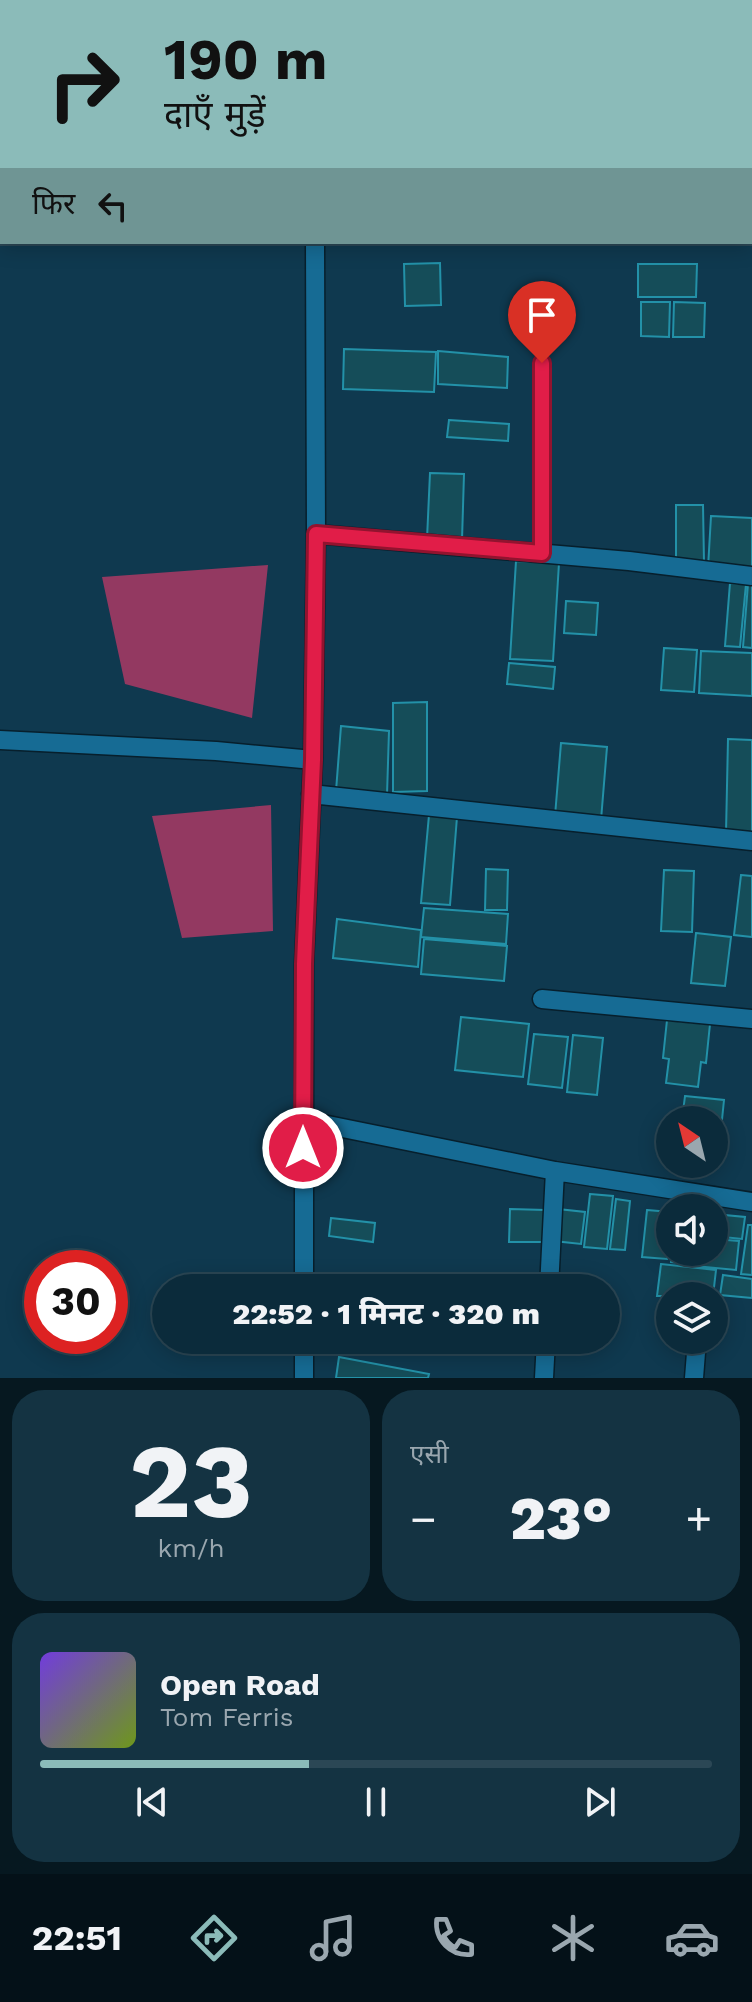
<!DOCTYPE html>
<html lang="hi">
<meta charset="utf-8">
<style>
:root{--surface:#0b2b3b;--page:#143342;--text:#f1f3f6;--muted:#9aa7af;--line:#2b4755;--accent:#8bbbb9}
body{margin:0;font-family:"Work Sans","Noto Sans Devanagari",sans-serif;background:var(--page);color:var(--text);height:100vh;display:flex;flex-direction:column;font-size:30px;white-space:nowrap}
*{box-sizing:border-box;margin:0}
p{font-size:26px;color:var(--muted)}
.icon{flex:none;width:44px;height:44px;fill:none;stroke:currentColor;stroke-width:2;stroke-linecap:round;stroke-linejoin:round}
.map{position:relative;height:1378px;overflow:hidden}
.details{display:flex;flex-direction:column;gap:12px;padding:12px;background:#061820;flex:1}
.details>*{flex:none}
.hud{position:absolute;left:0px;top:0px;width:752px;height:244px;box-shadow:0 4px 20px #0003,0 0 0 2px var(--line);background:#8bbbb9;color:#111;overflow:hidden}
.needle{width:52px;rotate:325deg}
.tools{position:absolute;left:656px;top:1106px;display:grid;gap:16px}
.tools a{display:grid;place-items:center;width:72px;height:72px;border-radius:50%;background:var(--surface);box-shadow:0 4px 20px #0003,0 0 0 2px var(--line);font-size:40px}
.speed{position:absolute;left:24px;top:1250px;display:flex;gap:16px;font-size:40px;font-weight:700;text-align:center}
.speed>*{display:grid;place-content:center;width:104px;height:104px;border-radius:50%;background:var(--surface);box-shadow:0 4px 20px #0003,0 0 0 2px var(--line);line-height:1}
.speed .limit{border:12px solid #d22;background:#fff;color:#111}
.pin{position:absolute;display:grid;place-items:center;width:68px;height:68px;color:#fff;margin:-82px -34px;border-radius:50% 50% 50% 0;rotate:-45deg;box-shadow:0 0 8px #0007}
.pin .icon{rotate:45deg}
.me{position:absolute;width:88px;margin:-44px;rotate:0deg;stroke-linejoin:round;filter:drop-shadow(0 0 6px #0008)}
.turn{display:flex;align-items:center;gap:28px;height:168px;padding:0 32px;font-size:36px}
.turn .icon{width:104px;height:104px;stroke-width:2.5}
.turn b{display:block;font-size:56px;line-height:68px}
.then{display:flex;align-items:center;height:76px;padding:0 32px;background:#0003;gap:16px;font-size:30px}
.big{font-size:60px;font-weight:800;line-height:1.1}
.details .widget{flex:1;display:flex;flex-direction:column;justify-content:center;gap:12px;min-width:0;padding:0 28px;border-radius:32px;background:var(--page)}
.details .dial{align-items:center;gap:0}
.dial b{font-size:104px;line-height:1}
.song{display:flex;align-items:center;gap:24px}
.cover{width:96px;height:96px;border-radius:12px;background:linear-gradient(135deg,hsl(260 70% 55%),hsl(80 70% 35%))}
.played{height:8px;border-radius:4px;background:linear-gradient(90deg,var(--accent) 40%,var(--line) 40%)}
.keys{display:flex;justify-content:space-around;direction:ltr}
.heat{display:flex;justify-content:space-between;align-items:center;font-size:44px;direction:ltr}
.details .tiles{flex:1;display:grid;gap:12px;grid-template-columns:1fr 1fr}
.widget:last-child{grid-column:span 2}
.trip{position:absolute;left:152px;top:1274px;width:468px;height:80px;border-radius:40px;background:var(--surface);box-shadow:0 4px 20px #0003,0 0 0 2px var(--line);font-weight:800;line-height:80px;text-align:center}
.tabs{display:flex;height:128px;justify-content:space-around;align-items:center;background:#041118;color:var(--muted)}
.tabs .icon{width:56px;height:56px}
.tabs .on{color:var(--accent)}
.tabs b{font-size:36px;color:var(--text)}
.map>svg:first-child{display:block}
</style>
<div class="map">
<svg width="752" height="1378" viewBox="0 0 752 1378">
<rect width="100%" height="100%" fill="#0f394f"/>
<!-- green -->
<path fill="#933961" d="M268,565L252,718L125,684L102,577Z
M271,805L273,931L182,938L152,816Z"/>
<!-- building -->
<path fill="#154d59" stroke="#2391a8" stroke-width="2" d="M440,263L441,305L405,306L404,264Z
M638,264H697L696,297H638Z
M641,302H670L669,337L641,336Z
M674,302L705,303L704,337H673Z
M344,349L436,352L434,392L343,389Z
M438,351L508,357L507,388L438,384Z
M449,420L509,424L508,441L447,437Z
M430,473L464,474L462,540L427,539Z
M676,505H703L704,562H676Z
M711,516L752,518V570L708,568Z
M516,561L559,563L553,661L510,659Z
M730,583L746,584L740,647L725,646Z
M748,584L752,585V648L743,647Z
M566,601L598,603L596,635L564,633Z
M664,648L697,650L694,692L661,690Z
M701,651L752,653V696L699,693Z
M509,663L555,667L553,689L507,684Z
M427,702V791L393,792V703Z
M341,726L389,731L387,795L336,791Z
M728,739L752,740V834L726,833Z
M561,743L607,747L601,820L555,816Z
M429,815L457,817L450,905L421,903Z
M486,869L508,870L507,910H485Z
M664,870L694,871L692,932L661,931Z
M741,875L752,876V937L734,935Z
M424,908L508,914L506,944L421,937Z
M337,919L421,930L418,967L333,958Z
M696,933L731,937L725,986L691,983Z
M424,939L507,946L504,981L421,974Z
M461,1017L529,1024L523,1077L455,1070Z
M667,1020L710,1024L706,1063L701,1062L698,1087L666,1083L669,1059L663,1058Z
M534,1034L568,1037L562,1088L528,1084Z
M573,1035L603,1038L597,1095L567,1092Z
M685,1096L724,1100L719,1149H714V1120H682Z
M590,1194L613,1196L607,1249L584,1247Z
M616,1199L630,1201L625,1250L610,1249Z
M510,1209L545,1210L544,1242H509Z
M558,1209L585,1212L581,1244L554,1241Z
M647,1210L670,1212L667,1259L642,1257Z
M714,1214L745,1217L742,1239L714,1236Z
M331,1218L375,1223L373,1242L329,1236Z
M748,1225H752V1275L741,1274Z
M714,1239L739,1241L736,1270L695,1266L697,1252H714Z
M672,1252H694L692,1264L671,1262Z
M661,1264L716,1270L713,1296H657Z
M723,1275L752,1279V1298L720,1295Z
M339,1357L429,1374L428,1378H336Z"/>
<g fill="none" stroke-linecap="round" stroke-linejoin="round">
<defs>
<path id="service" d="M542,553L543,300"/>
<path id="minor" d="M750,22H752
M0,94H2
M316,534L629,561L752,576
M0,740L216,751L313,760
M311,794L752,841
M542,999L752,1019
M303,1120L555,1171L752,1202
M304,1288V964L313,760L316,534L315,242
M549,1288L555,1171
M304,1340V1378
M544,1378L546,1340
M694,1378L697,1340"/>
</defs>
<!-- service casing -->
<use href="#service" stroke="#071f2c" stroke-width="12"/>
<!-- minor casing -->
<use href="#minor" stroke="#071f2c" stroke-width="21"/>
<!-- service -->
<use href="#service" stroke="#166b94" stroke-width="9"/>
<!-- minor -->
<use href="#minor" stroke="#166b94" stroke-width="18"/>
</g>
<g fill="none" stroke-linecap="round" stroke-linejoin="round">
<defs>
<path id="route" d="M303,1148L304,964L313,760L316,534L542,553V363"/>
</defs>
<!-- route casing -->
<use href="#route" stroke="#92132f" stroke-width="20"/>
<!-- route -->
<use href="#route" stroke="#e11d48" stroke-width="14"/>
</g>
</svg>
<div class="tools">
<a><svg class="needle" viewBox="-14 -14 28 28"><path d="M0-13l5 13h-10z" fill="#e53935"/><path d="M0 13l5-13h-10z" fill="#9aa7af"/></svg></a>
<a><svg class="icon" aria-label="sound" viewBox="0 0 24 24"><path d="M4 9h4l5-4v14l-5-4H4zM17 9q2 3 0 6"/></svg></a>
<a><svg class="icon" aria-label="layers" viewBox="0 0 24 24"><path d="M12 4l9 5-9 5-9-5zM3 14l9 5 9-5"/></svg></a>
</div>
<div class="speed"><div class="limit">30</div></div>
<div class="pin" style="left:542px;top:363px;background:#d93025"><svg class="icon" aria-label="arrive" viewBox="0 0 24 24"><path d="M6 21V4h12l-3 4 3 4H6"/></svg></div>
<svg class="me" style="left:303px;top:1148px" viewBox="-20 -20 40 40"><circle r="17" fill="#e11d48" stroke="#fff" stroke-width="3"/><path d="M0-11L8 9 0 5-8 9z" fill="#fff"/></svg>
<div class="trip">22:52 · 1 मिनट · 320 m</div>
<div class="hud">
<div class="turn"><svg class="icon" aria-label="right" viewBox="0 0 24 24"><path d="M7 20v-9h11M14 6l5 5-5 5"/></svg><div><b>190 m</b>दाएँ मुड़ें</div></div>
<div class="then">फिर<svg class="icon" aria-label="left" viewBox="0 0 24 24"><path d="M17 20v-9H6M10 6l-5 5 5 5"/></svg></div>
</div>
</div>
<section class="details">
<div class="tiles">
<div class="widget dial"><b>23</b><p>km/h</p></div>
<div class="widget"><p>एसी</p>
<div class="heat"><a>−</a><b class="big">23°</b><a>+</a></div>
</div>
<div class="widget">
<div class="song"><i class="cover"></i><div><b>Open Road</b><p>Tom Ferris</p></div></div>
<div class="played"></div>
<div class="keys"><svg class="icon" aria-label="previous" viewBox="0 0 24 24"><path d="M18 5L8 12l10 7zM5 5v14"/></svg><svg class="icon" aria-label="pause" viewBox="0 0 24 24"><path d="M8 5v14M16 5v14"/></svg><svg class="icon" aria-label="next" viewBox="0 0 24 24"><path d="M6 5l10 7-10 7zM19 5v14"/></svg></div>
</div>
</div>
</section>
<nav class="tabs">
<b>22:51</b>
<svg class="icon on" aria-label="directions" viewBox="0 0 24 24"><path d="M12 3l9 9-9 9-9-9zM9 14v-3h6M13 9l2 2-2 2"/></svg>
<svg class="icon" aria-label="music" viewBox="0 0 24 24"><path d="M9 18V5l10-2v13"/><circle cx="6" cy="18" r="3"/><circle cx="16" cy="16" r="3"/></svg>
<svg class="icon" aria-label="phone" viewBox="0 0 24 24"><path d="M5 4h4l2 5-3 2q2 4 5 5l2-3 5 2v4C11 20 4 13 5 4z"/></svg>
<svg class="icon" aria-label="climate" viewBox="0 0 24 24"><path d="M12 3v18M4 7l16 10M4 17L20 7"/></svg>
<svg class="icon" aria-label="car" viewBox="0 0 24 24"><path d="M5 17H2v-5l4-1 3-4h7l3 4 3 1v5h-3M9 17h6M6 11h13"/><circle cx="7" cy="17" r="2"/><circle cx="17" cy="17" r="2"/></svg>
</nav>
